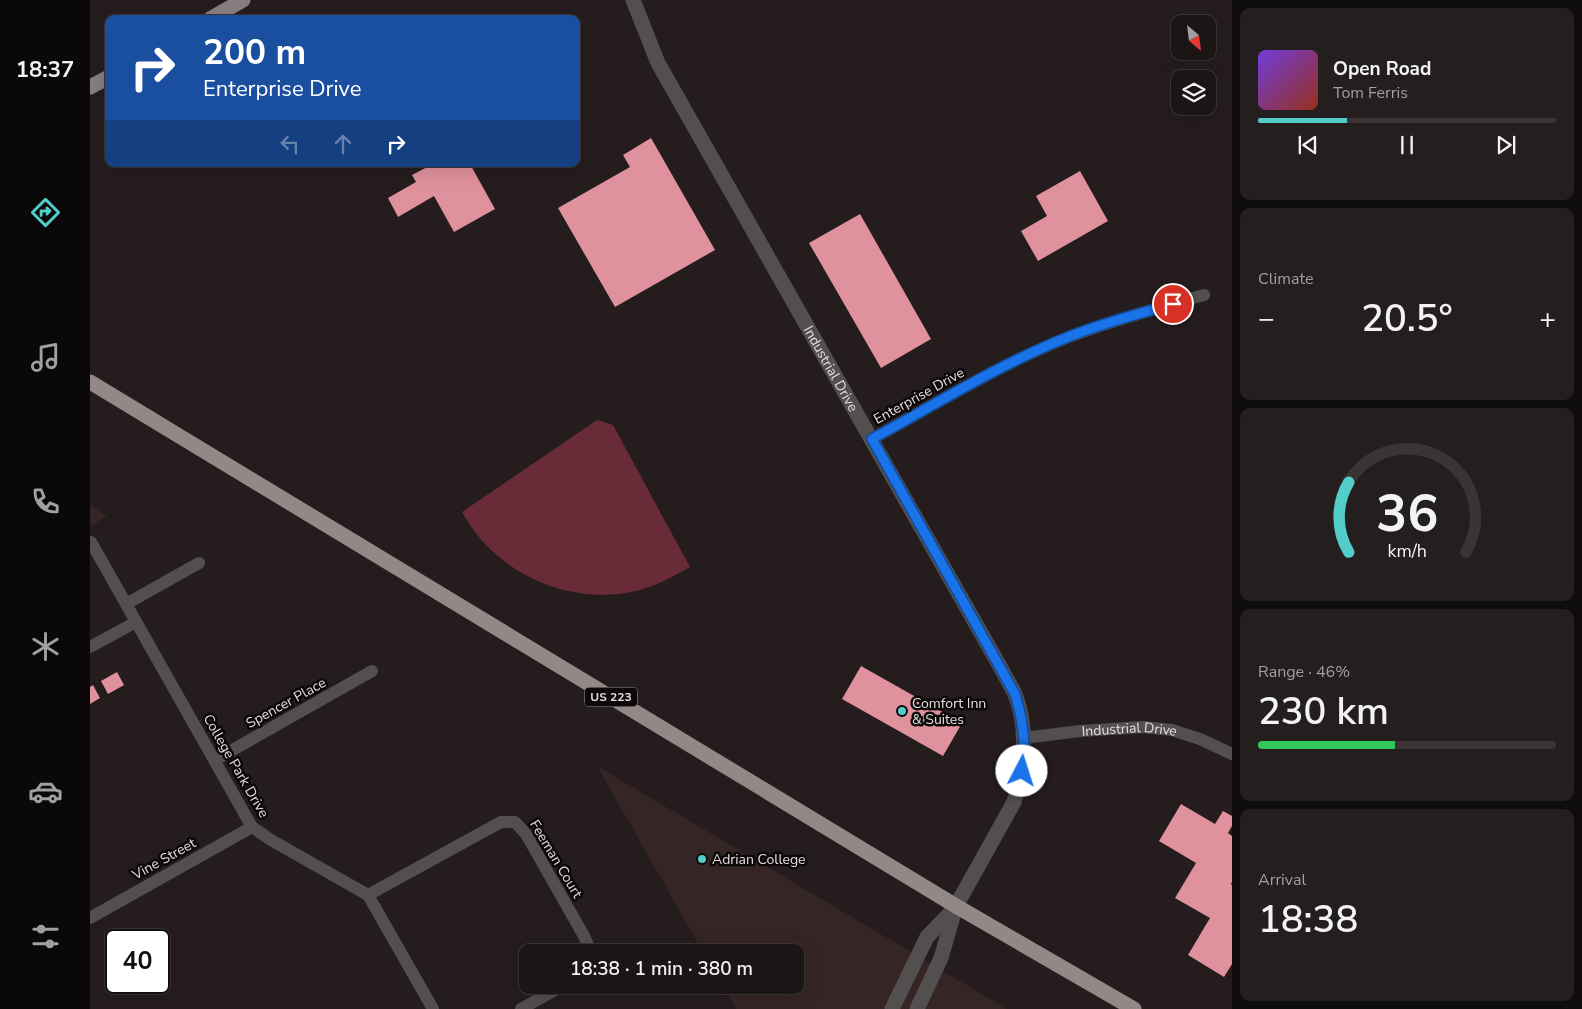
<!DOCTYPE html>
<meta charset="utf-8">
<style>
:root{--surface:#1c1516;--page:#251e1f;--text:#f1f3f6;--muted:#a09fa1;--line:#3a3435;--accent:#53cdc9}
body{margin:0;font-family:"Nunito Sans",sans-serif;background:var(--page);color:var(--text);height:100vh;display:flex;flex-direction:column;font-size:19px;white-space:nowrap}
*{box-sizing:border-box;margin:0}
p{font-size:16px;color:var(--muted)}
.icon{flex:none;width:28px;height:28px;fill:none;stroke:currentColor;stroke-width:2;stroke-linecap:round;stroke-linejoin:round}
.map{position:relative;flex:1;overflow:hidden}
.panel{display:flex;flex-direction:column;gap:8px;padding:8px;background:#0f0c0c;width:350px}
.panel>*{flex:none}
.banner{position:absolute;left:15px;top:15px;width:475px;height:152px;border-radius:10px;box-shadow:0 5px 20px #0002,0 0 0 1px var(--line);background:#1a4fa0;color:#fff;overflow:hidden}
.needle{width:32px;rotate:152deg}
.controls{position:absolute;left:1081px;top:15px;display:grid;gap:10px}
.controls a{display:grid;place-items:center;width:45px;height:45px;border-radius:10px;background:var(--surface);box-shadow:0 5px 20px #0002,0 0 0 1px var(--line);font-size:25px}
.speed{position:absolute;left:15px;top:929px;display:flex;gap:10px;font-size:25px;font-weight:700;text-align:center}
.speed>*{display:grid;place-content:center;width:65px;height:65px;border-radius:50%;background:var(--surface);box-shadow:0 5px 20px #0002,0 0 0 1px var(--line);line-height:1}
.speed .limit{border:2px solid #111;border-radius:8px;background:#fff;color:#111}
.pin{position:absolute;display:grid;place-items:center;width:42px;height:42px;color:#fff;margin:-21px;border:2px solid #fff;border-radius:50%;box-shadow:0 1px 5px #0007}
.me{position:absolute;width:55px;margin:-28px;rotate:5deg;stroke-linejoin:round;filter:drop-shadow(0 0 4px #0008)}
.turn{display:flex;align-items:center;gap:18px;height:105px;padding:0 15px;font-size:22px}
.turn .icon{width:65px;height:65px;stroke-width:2.5}
.turn b{display:block;font-size:35px;line-height:42px}
.lanes{display:flex;align-items:center;height:48px;padding:0 15px;background:#0003;justify-content:center;gap:25px;direction:ltr}
.lanes .off{opacity:.35}
.big{font-size:38px;font-weight:600;line-height:1.1}
.panel .tile{flex:1;display:flex;flex-direction:column;justify-content:center;gap:8px;min-width:0;padding:0 18px;border-radius:10px;background:var(--page)}
.panel .dial{align-items:center;gap:0}
.dial svg{height:130px;overflow:visible;fill:none;stroke:var(--line);stroke-width:7;stroke-linecap:round;text-anchor:middle}
.dial text{fill:var(--text);stroke:none}
.song{display:flex;align-items:center;gap:15px}
.cover{width:60px;height:60px;border-radius:8px;background:linear-gradient(135deg,hsl(260 70% 55%),hsl(10 70% 35%))}
.played{height:5px;border-radius:2px;background:linear-gradient(90deg,var(--accent) 30%,var(--line) 30%)}
.keys{display:flex;justify-content:space-around;direction:ltr}
.heat{display:flex;justify-content:space-between;align-items:center;font-size:28px;direction:ltr}
.charge{height:8px;border-radius:4px;background:linear-gradient(90deg,#34c759 46%,var(--line) 0)}
.trip{position:absolute;left:429px;top:944px;width:285px;height:50px;border-radius:10px;background:var(--surface);box-shadow:0 5px 20px #0002,0 0 0 1px var(--line);font-weight:600;line-height:50px;text-align:center}
main{display:flex;flex:1;min-height:0}
.tab-bar{display:flex;flex-direction:column;width:90px;justify-content:space-around;align-items:center;background:#0b0809;color:var(--muted)}
.tab-bar .icon{width:35px;height:35px}
.tab-bar .selected{color:var(--accent)}
.tab-bar b{font-size:22px;color:var(--text)}
.map>svg:first-child{display:block}
</style>
<main>
<nav class="tab-bar">
<b>18:37</b>
<svg class="icon selected" aria-label="directions" viewBox="0 0 24 24"><path d="M12 3l9 9-9 9-9-9zM9 14v-3h6M13 9l2 2-2 2"/></svg>
<svg class="icon" aria-label="music" viewBox="0 0 24 24"><path d="M9 18V5l10-2v13"/><circle cx="6" cy="18" r="3"/><circle cx="16" cy="16" r="3"/></svg>
<svg class="icon" aria-label="phone" viewBox="0 0 24 24"><path d="M5 4h4l2 5-3 2q2 4 5 5l2-3 5 2v4C11 20 4 13 5 4z"/></svg>
<svg class="icon" aria-label="climate" viewBox="0 0 24 24"><path d="M12 3v18M4 7l16 10M4 17L20 7"/></svg>
<svg class="icon" aria-label="car" viewBox="0 0 24 24"><path d="M5 17H2v-5l4-1 3-4h7l3 4 3 1v5h-3M9 17h6M6 11h13"/><circle cx="7" cy="17" r="2"/><circle cx="17" cy="17" r="2"/></svg>
<svg class="icon" aria-label="filters" viewBox="0 0 24 24"><path d="M4 7h16M4 17h16"/><circle cx="9" cy="7" r="2"/><circle cx="15" cy="17" r="2"/></svg>
</nav>
<div class="map">
<svg width="1142" height="1009" viewBox="0 0 1142 1009">
<rect width="100%" height="100%" fill="#251c1d"/>
<!-- built -->
<path fill="#352527" d="M0,505L17,516L0,526Z
M507,766L917,1009H646L632,985H705V952H613Z"/>
<!-- green -->
<path fill="#6a2b38" d="M507,420L523,425L600,567C587,574 574,582 559,587C503,607 437,587 397,546C387,536 379,524 372,512Z"/>
<!-- building -->
<path fill="#df919d" d="M561,138L625,250L525,307L468,208L540,167L533,155Z
M343,164H380L405,209L364,232L344,196L308,217L298,198L326,182L322,175Z
M990,171L1018,221L948,261L931,231L957,216L946,196Z
M770,214L841,339L791,368L719,243Z
M771,666L872,723L853,756L752,699Z
M27,672L34,685L18,694L11,681Z
M3,685L10,698L0,704V687Z
M1091,804L1125,824L1133,811L1142,816V826L1138,833L1142,836V882L1141,884L1142,885V964L1134,977L1098,955L1120,918L1085,898L1106,863L1069,841Z"/>
<g fill="none" stroke-linecap="round" stroke-linejoin="round">
<!-- minor -->
<g stroke="#544f4f" stroke-width="12">
<path d="M782,439C846,404 910,364 979,337C1023,320 1069,308 1114,295"/>
<path d="M1,542L162,827L181,840L278,895L343,1009"/>
<path d="M36,604L109,563"/>
<path d="M0,647L46,622"/>
<path id="s1" d="M934,738L990,731L1053,727L1082,730L1110,739L1142,754"/>
<path d="M125,760L282,671"/>
<path d="M278,895L411,822H425L436,834L494,936L501,952"/>
<path d="M0,918L162,827"/>
<path d="M431,1009L474,985"/>
</g>
<!-- tertiary -->
<g stroke="#544f4f" stroke-width="15">
<path id="s2" d="M543,0L568,63L912,670C916,678 921,686 925,694C939,729 934,767 924,802L866,906L851,958L827,1009"/>
<path d="M802,1009L837,937L864,909"/>
</g>
<!-- primary -->
<path stroke="#887e7f" stroke-width="15" d="M120,19L153,0
M0,87L19,77"/>
<!-- trunk -->
<path stroke="#928888" stroke-width="15" d="M0,382L866,906L1044,1009"/>
</g>
<g fill="none" stroke-linecap="round" stroke-linejoin="round">
<defs>
<path id="route" d="M932,771C937,745 933,720 925,694L782,439C846,404 910,364 978,337C1012,323 1048,314 1083,304"/>
</defs>
<!-- route casing -->
<use href="#route" stroke="#114b97" stroke-width="12"/>
<!-- route -->
<use href="#route" stroke="#1a73e8" stroke-width="9"/>
</g>
<!-- markers -->
<g fill="#53cdc9" stroke="#0c0808" stroke-width="2">
<circle cx="812" cy="711" r="5"/>
<circle cx="612" cy="859" r="5"/>
</g>
<g text-anchor="middle" dominant-baseline="central" stroke-width="5" stroke-linejoin="round" paint-order="stroke">
<!-- shield labels -->
<rect fill="#0c0808" stroke="#a39d9e" stroke-width="1" x="495" y="687.5" width="52" height="19" rx="4"/>
<g font-size="12" font-weight="bold" fill="#e4ddde">
<text x="521" y="697">US 223</text>
</g>
<!-- street labels -->
<g font-size="14" fill="#e4ddde" stroke="#0c0808">
<text stroke="none"><textPath href="#s2" startOffset="419">Industrial Drive</textPath></text>
<text transform="translate(829 396) rotate(-29)">Enterprise Drive</text>
<text transform="translate(196 703) rotate(-29)">Spencer Place</text>
<text stroke="none"><textPath href="#s1" startOffset="106">Industrial Drive</textPath></text>
<text transform="translate(146 766) rotate(60)">College Park Drive</text>
<text transform="translate(74 859) rotate(-29)">Vine Street</text>
<text transform="translate(466 859) rotate(59)">Feeman Court</text>
</g>
<!-- poi labels -->
<g font-size="14" fill="#e4ddde" stroke="#0c0808" text-anchor="start">
<text x="822" y="703">Comfort Inn<tspan x="822" dy="16">&amp; Suites</tspan></text>
<text x="622" y="859">Adrian College</text>
</g>
</g>
</svg>
<div class="controls">
<a><svg class="needle" viewBox="-14 -14 28 28"><path d="M0-13l5 13h-10z" fill="#e53935"/><path d="M0 13l5-13h-10z" fill="#a09fa1"/></svg></a>
<a><svg class="icon" aria-label="layers" viewBox="0 0 24 24"><path d="M12 4l9 5-9 5-9-5zM3 14l9 5 9-5"/></svg></a>
</div>
<div class="speed"><div class="limit">40</div></div>
<div class="pin" style="left:1083px;top:304px;background:#d93025"><svg class="icon" aria-label="arrive" viewBox="0 0 24 24"><path d="M6 21V4h12l-3 4 3 4H6"/></svg></div>
<svg class="me" style="left:932px;top:771px" viewBox="-20 -20 40 40"><circle r="19" fill="#fff"/><path d="M0-13L10 11 0 6-10 11z" fill="#1a73e8"/></svg>
<div class="trip">18:38 · 1 min · 380 m</div>
<div class="banner">
<div class="turn"><svg class="icon" aria-label="right" viewBox="0 0 24 24"><path d="M7 20v-9h11M14 6l5 5-5 5"/></svg><div><b>200 m</b>Enterprise Drive</div></div>
<div class="lanes"><svg class="icon off" aria-label="left" viewBox="0 0 24 24"><path d="M17 20v-9H6M10 6l-5 5 5 5"/></svg><svg class="icon off" aria-label="ahead" viewBox="0 0 24 24"><path d="M12 20V5M6 11l6-6 6 6"/></svg><svg class="icon" aria-label="right" viewBox="0 0 24 24"><path d="M7 20v-9h11M14 6l5 5-5 5"/></svg></div>
</div>
</div>
<section class="panel">
<div class="tile">
<div class="song"><i class="cover"></i><div><b>Open Road</b><p>Tom Ferris</p></div></div>
<div class="played"></div>
<div class="keys"><svg class="icon" aria-label="previous" viewBox="0 0 24 24"><path d="M18 5L8 12l10 7zM5 5v14"/></svg><svg class="icon" aria-label="pause" viewBox="0 0 24 24"><path d="M8 5v14M16 5v14"/></svg><svg class="icon" aria-label="next" viewBox="0 0 24 24"><path d="M6 5l10 7-10 7zM19 5v14"/></svg></div>
</div>
<div class="tile"><p>Climate</p>
<div class="heat"><a>−</a><b class="big">20.5°</b><a>+</a></div>
</div>
<div class="tile dial"><svg viewBox="0 0 100 80">
<path d="M14 69A42 42 0 1 1 86 69"/>
<path d="M14 69A42 42 0 0 1 14 26" stroke="#53cdc9"/>
<text x="50" y="56" font-size="32" font-weight="700">36</text>
<text x="50" y="72" font-size="11">km/h</text>
</svg></div>
<div class="tile"><p>Range · 46%</p><b class="big">230 km</b><div class="charge"></div></div>
<div class="tile"><p>Arrival</p><b class="big">18:38</b></div>
</section>
</main>
